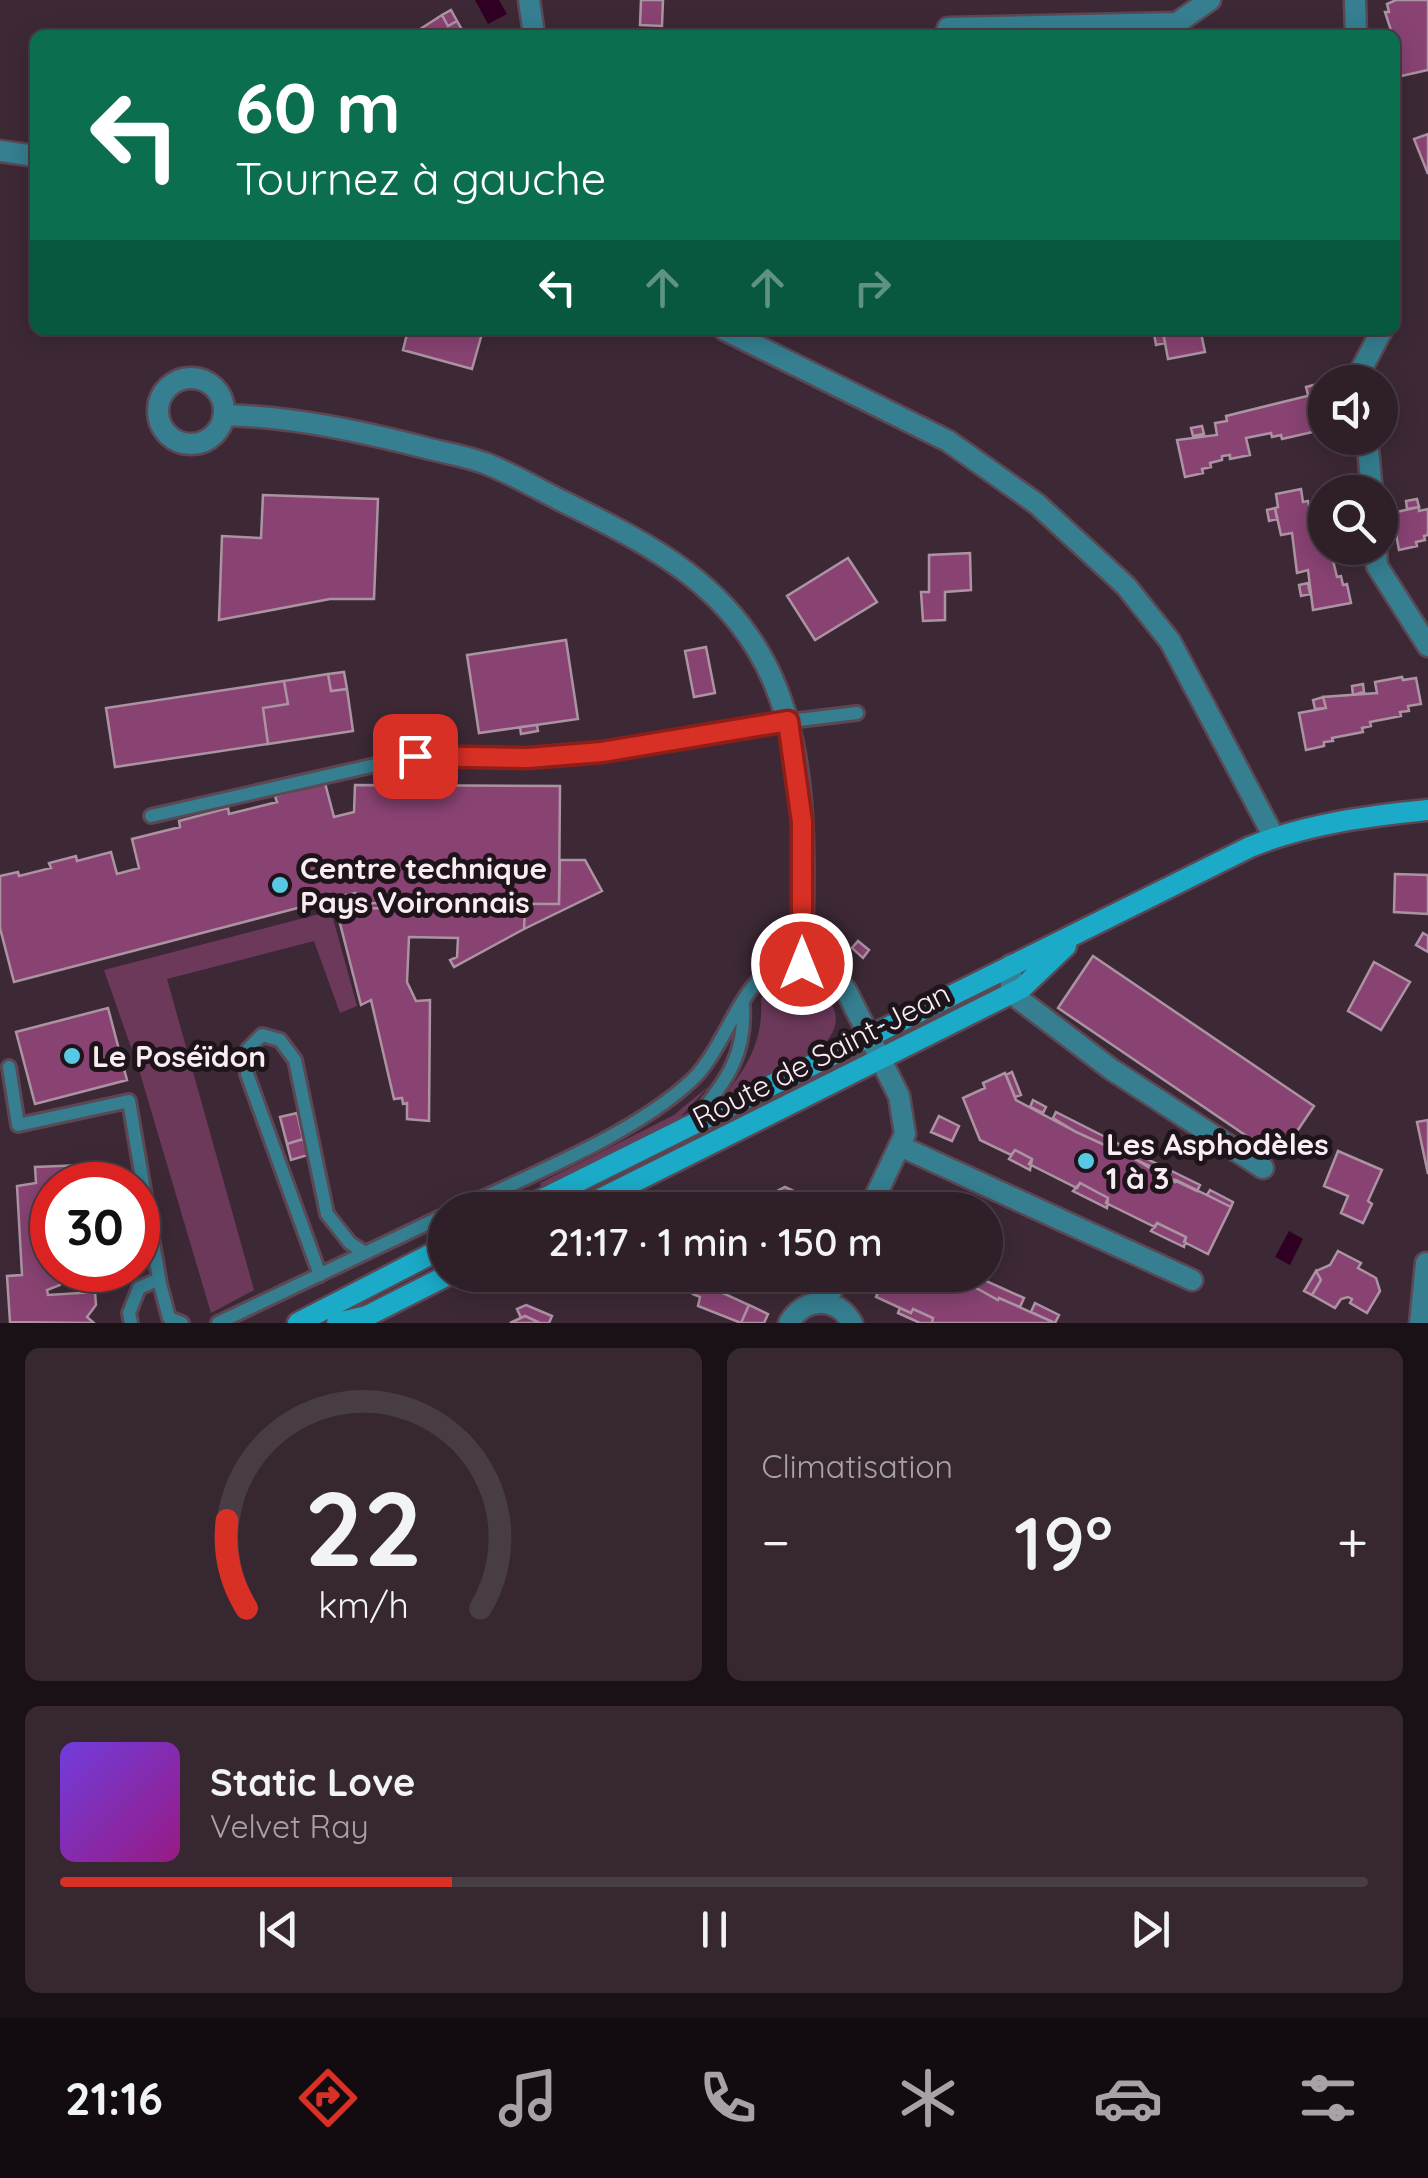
<!DOCTYPE html>
<html lang="fr">
<meta charset="utf-8">
<style>
:root{--surface:#2e1f28;--page:#362730;--text:#f1f3f6;--muted:#a7a2a8;--line:#493d45;--accent:#d93025}
body{margin:0;font-family:Quicksand,sans-serif;background:var(--page);color:var(--text);height:100vh;display:flex;flex-direction:column;font-size:38px;white-space:nowrap}
*{box-sizing:border-box;margin:0}
p{font-size:32px;color:var(--muted)}
.icon{flex:none;width:55px;height:55px;fill:none;stroke:currentColor;stroke-width:2;stroke-linecap:round;stroke-linejoin:round}
.map{position:relative;height:1323px;overflow:hidden}
.details{display:flex;flex-direction:column;gap:25px;padding:25px;background:#191116;flex:1}
.details>*{flex:none}
.hud{position:absolute;left:30px;top:30px;width:1370px;height:305px;border-radius:15px;box-shadow:0 5px 25px #0003,0 0 0 2px var(--line);background:#0b6e4f;color:#fff;overflow:hidden}
.fabs{position:absolute;left:1308px;top:365px;display:grid;gap:20px}
.fabs a{display:grid;place-items:center;width:90px;height:90px;border-radius:50%;background:var(--surface);box-shadow:0 5px 25px #0003,0 0 0 2px var(--line);font-size:50px}
.speed{position:absolute;left:30px;top:1162px;display:flex;gap:20px;font-size:50px;font-weight:700;text-align:center}
.speed>*{display:grid;place-content:center;width:130px;height:130px;border-radius:50%;background:var(--surface);box-shadow:0 5px 25px #0003,0 0 0 2px var(--line);line-height:1}
.speed .limit{border:15px solid #d22;background:#fff;color:#111}
.pin{position:absolute;display:grid;place-items:center;width:85px;height:85px;color:#fff;margin:-42px;border-radius:20px;box-shadow:0 5px 15px #0006}
.me{position:absolute;width:110px;margin:-55px;rotate:0deg;stroke-linejoin:round;filter:drop-shadow(0 0 8px #0008)}
.turn{display:flex;align-items:center;gap:35px;height:210px;padding:0 40px;font-size:45px}
.turn .icon{width:130px;height:130px;stroke-width:2.5}
.turn b{display:block;font-size:70px;line-height:85px}
.lanes{display:flex;align-items:center;height:95px;padding:0 40px;background:#0003;justify-content:center;gap:50px;direction:ltr}
.lanes .off{opacity:.35}
.big{font-size:75px;font-weight:600;line-height:1.1}
.details .tile{flex:1;display:flex;flex-direction:column;justify-content:center;gap:15px;min-width:0;padding:0 35px;border-radius:15px;background:var(--page)}
.details .dial{align-items:center;gap:0}
.dial svg{height:260px;overflow:visible;fill:none;stroke:var(--line);stroke-width:7;stroke-linecap:round;text-anchor:middle}
.dial text{fill:var(--text);stroke:none}
.song{display:flex;align-items:center;gap:30px}
.cover{width:120px;height:120px;border-radius:15px;background:linear-gradient(135deg,hsl(260 70% 55%),hsl(310 70% 35%))}
.played{height:10px;border-radius:5px;background:linear-gradient(90deg,var(--accent) 30%,var(--line) 30%)}
.keys{display:flex;justify-content:space-around;direction:ltr}
.heat{display:flex;justify-content:space-between;align-items:center;font-size:55px;direction:ltr}
.details .tiles{flex:1;display:grid;gap:25px;grid-template-columns:1fr 1fr}
.tile:last-child{grid-column:span 2}
.trip{position:absolute;left:428px;top:1192px;width:575px;height:100px;border-radius:50px;background:var(--surface);box-shadow:0 5px 25px #0003,0 0 0 2px var(--line);font-weight:600;line-height:100px;text-align:center}
.tabs{display:flex;height:160px;justify-content:space-around;align-items:center;background:#120c10;color:var(--muted)}
.tabs .icon{width:70px;height:70px}
.tabs .current{color:var(--accent)}
.tabs b{font-size:45px;color:var(--text)}
.map>svg:first-child{display:block}
</style>
<div class="map">
<svg width="1428" height="1323" viewBox="0 0 1428 1323">
<rect width="100%" height="100%" fill="#3d2936"/>
<!-- green -->
<path fill="#6d395b" d="M331,911L357,1006L340,1013L314,941L167,979L254,1290L211,1313L140,1073L104,970Z
M805,980C896,1037 761,1082 718,1103C746,1070 764,1042 761,998L784,982Z
M710,1085L670,1128L542,1191L540,1183L674,1115Z"/>
<!-- water -->
<path fill="#2f0023" d="M475,0H499L507,14L488,24Z
M1289,1231L1303,1239L1290,1265L1275,1257Z"/>
<!-- building -->
<path fill="#894373" stroke="#ac93a2" stroke-width="2.5" d="M641,0H663L662,26L640,25Z
M1396,0H1428V70L1397,77L1395,52H1398L1385,12H1389L1387,4Z
M451,10L457,21L448,26L442,15Z
M442,15L448,26L457,21L465,35H411Z
M1428,134V174L1414,139Z
M408,330H483L472,369L403,350Z
M1165,330H1197L1198,334L1201,333L1205,352L1168,359L1163,332Z
M1163,332L1165,343L1156,345L1154,334Z
M1317,384L1319,393L1308,395L1306,387Z
M1319,393V396L1325,395V426L1317,428V431L1282,439L1281,435L1272,437L1271,433L1246,438L1250,455L1230,459V455L1222,456V460L1210,463L1211,467L1202,469L1203,473L1185,477L1177,440L1217,435L1215,423L1227,421L1226,416Z
M1202,426L1204,434L1193,436L1191,428Z
M1301,489L1303,502L1308,501L1310,510L1314,509L1320,540L1325,539V548H1330L1337,577L1341,576L1343,585L1347,584L1351,603L1313,610L1308,570L1297,573L1292,533L1281,535L1275,508L1278,507L1276,494Z
M263,495L378,499L374,599H330L219,620L222,536L261,538Z
M1417,499L1419,507L1407,509L1406,501Z
M1419,507V511L1428,509V535L1424,536L1425,540L1416,542L1417,546L1399,550L1392,513Z
M1275,508L1277,519L1269,521L1267,510Z
M970,553L971,590L945,592V620L923,621L921,592H929V555Z
M848,558L877,602L815,640L787,596Z
M1308,583L1310,594L1301,596L1299,585Z
M566,640L578,719L479,733L467,655Z
M706,647L715,693L694,697L685,651Z
M344,672L347,689L331,691L328,674Z
M328,674L331,691L347,689L353,731L268,744L263,708L288,704L284,681Z
M1402,677L1403,680L1416,678L1421,704L1408,706L1409,711L1400,712L1401,716L1370,722L1371,726L1362,728L1363,732L1332,738L1333,741L1324,742V746L1306,750L1299,713L1326,708L1323,697L1377,693L1375,682Z
M284,681L288,704L263,708L268,744L115,767L106,708Z
M1363,684L1364,692L1353,695L1352,686Z
M1323,697L1326,708L1315,709L1313,700Z
M537,725L538,731L521,734L520,727Z
M325,783L334,817L354,812L355,785L560,786L559,904L355,903V893L14,982L0,928V876L18,872L19,876L51,868L49,863L76,856L77,861L111,852L117,874L139,868L132,839L180,827L179,821L228,808L229,814L277,802L275,796Z
M560,860H585L602,891L524,929L525,909L336,908L333,898L355,893V903L559,904Z
M1395,874L1428,875V914L1394,912Z
M336,908L525,909L524,929L454,967L450,960L457,957L458,938L409,937L407,982L416,1001L430,1000L429,1121L407,1119V1103L403,1104L402,1098L394,1099L371,1000L361,1005Z
M1423,933L1428,936V952L1416,945Z
M858,941L869,950L863,958L852,948Z
M1093,956L1314,1106L1279,1158L1058,1008Z
M1374,962L1410,982L1381,1030L1348,1011Z
M108,1008L127,1080L35,1104L16,1032Z
M1012,1072L1021,1095L1015,1097L1006,1075Z
M1005,1073L1016,1100L1076,1132L1154,1168L1175,1182L1176,1180L1231,1207L1208,1254L1184,1242L1186,1237L1157,1223L1155,1227L1106,1203L1108,1198L1080,1183L1077,1188L1029,1164L1032,1159L1015,1150L1011,1155L980,1140L963,1098L985,1088L983,1083Z
M1033,1100L1046,1107L1043,1113L1030,1107Z
M1056,1112L1123,1146L1120,1152L1076,1132L1053,1118Z
M297,1113L303,1139L287,1144L280,1117Z
M939,1116L959,1126L952,1141L931,1132Z
M1428,1120V1174L1417,1122Z
M303,1139L308,1155L291,1160L287,1144Z
M1015,1150L1032,1159L1030,1170L1009,1159Z
M1338,1151L1382,1170L1368,1201L1372,1204L1363,1223L1341,1213L1348,1196L1324,1186Z
M1133,1152L1200,1185L1197,1191L1153,1170L1130,1156Z
M84,1165L86,1181L96,1180V1185H52V1270H70L60,1285L47,1290L48,1295L95,1292L96,1305L87,1317L94,1323L10,1322L7,1276L22,1275L17,1186L36,1183L35,1167Z
M1080,1183L1108,1198L1107,1208L1073,1191Z
M785,1187L834,1210H811L776,1194L775,1192Z
M1210,1190L1233,1202L1231,1207L1207,1195Z
M776,1194L811,1210H749L748,1207Z
M1157,1223L1186,1237L1184,1247L1151,1231Z
M1338,1251L1361,1263L1358,1268L1376,1278L1380,1291L1367,1313L1350,1303L1352,1299L1348,1297L1341,1299L1335,1308L1312,1295L1321,1280L1316,1271L1330,1265Z
M1316,1271L1321,1280L1312,1295L1304,1291Z
M886,1275H952L998,1300L999,1298L1055,1323H932L933,1318L913,1309L911,1313L876,1297Z
M953,1275H973L1024,1298L1020,1307L999,1298L998,1300Z
M699,1282L749,1305L741,1323L698,1306L700,1297L693,1294Z
M1035,1303L1059,1315L1055,1323L1031,1312Z
M526,1305L552,1316L549,1323H540L525,1316L521,1318L517,1309Z
M749,1305L768,1314L764,1323H741Z
M900,1308L911,1313L913,1309L933,1318L932,1323H920L898,1313Z
M525,1316L540,1323H510Z"/>
<g fill="none" stroke-linecap="round" stroke-linejoin="round">
<defs>
<path id="lane" d="M151,816L415,756L528,758L602,752L748,726L857,713
M9,1067L18,1125L129,1101L160,1284L169,1318L182,1323
M695,1120C726,1080 746,1057 743,1004
M456,1210C528,1176 635,1134 692,1080C723,1051 740,986 772,970C780,965 793,965 802,964
M320,1275L247,1074L248,1049L262,1035L280,1040L295,1060L327,1214L350,1243L365,1253
M131,1323L129,1313L139,1288L159,1279
M218,1323L445,1215"/>
<path id="street" d="M529,0L534,35
M1355,0L1356,35
M946,35L948,28L1177,23L1210,0
M0,151L35,156
M725,330L948,441L1037,504L1126,586L1170,641L1274,837
M158 411a33 33 0 1 1 66 0a33 33 0 1 1-66 0Z
M1363,382L1362,368L1382,330
M225,415C293,417 360,431 426,448C445,453 466,456 484,463C512,473 539,490 566,503C653,546 732,586 773,680C811,767 803,871 802,964L825,969L846,990L899,1096L905,1134L869,1210
M1367,438L1372,492
M1376,548L1377,566L1428,646
M1011,965V993L1111,1069L1263,1168
M900,1146L1192,1280
M826,1302L839,1275
M789,1323C805,1296 837,1296 852,1323
M1420,1323L1426,1263"/>
<path id="secondary" d="M521,1210L1250,847C1306,824 1368,816 1428,810
M578,1210L1022,988L1066,946
M298,1323L445,1247
M337,1323L367,1316L448,1275"/>
</defs>
<!-- lane casing -->
<use href="#lane" stroke="#5b4854" stroke-width="18"/>
<!-- street casing -->
<use href="#street" stroke="#5b4854" stroke-width="25"/>
<!-- secondary casing -->
<use href="#secondary" stroke="#5b4854" stroke-width="25"/>
<!-- lane -->
<use href="#lane" stroke="#357f91" stroke-width="12"/>
<!-- street -->
<use href="#street" stroke="#357f91" stroke-width="20"/>
<!-- secondary -->
<use href="#secondary" stroke="#1babc8" stroke-width="20"/>
</g>
<g fill="none" stroke-linecap="round" stroke-linejoin="round">
<defs>
<path id="route" d="M415,756L528,758L602,752L788,721L802,822V964"/>
</defs>
<!-- route casing -->
<use href="#route" stroke="#8d1f18" stroke-width="25"/>
<!-- route -->
<use href="#route" stroke="#d93025" stroke-width="18"/>
</g>
<!-- markers -->
<g fill="#58c9e4" stroke="#1e151b" stroke-width="4">
<circle cx="280" cy="885" r="10"/>
<circle cx="72" cy="1056" r="10"/>
<circle cx="1086" cy="1161" r="10"/>
</g>
<g text-anchor="middle" dominant-baseline="central" stroke-width="10" stroke-linejoin="round" paint-order="stroke">
<!-- poi labels -->
<g font-size="30" font-weight="bold" fill="#faecf4" stroke="#1e151b" text-anchor="start">
<text x="300" y="868">Centre technique<tspan x="300" dy="34">Pays Voironnais</tspan></text>
<text x="92" y="1056">Le Poséïdon</text>
<text x="1106" y="1144">Les Asphodèles<tspan x="1106" dy="34">1 à 3</tspan></text>
</g>
<!-- street labels -->
<g font-size="30" fill="#faecf4" stroke="#1e151b">
<text transform="translate(821 1055) rotate(-27)">Route de Saint-Jean</text>
</g>
</g>
</svg>
<div class="fabs">
<a><svg class="icon" aria-label="sound" viewBox="0 0 24 24"><path d="M4 9h4l5-4v14l-5-4H4zM17 9q2 3 0 6"/></svg></a>
<a><svg class="icon" aria-label="search" viewBox="0 0 24 24"><circle cx="10" cy="10" r="6"/><path d="M15 15l6 6"/></svg></a>
</div>
<div class="speed"><div class="limit">30</div></div>
<div class="pin" style="left:415px;top:756px;background:#d93025"><svg class="icon" aria-label="arrive" viewBox="0 0 24 24"><path d="M6 21V4h12l-3 4 3 4H6"/></svg></div>
<svg class="me" style="left:802px;top:964px" viewBox="-20 -20 40 40"><circle r="17" fill="#d93025" stroke="#fff" stroke-width="3"/><path d="M0-11L8 9 0 5-8 9z" fill="#fff"/></svg>
<div class="trip">21:17 · 1 min · 150 m</div>
<div class="hud">
<div class="turn"><svg class="icon" aria-label="left" viewBox="0 0 24 24"><path d="M17 20v-9H6M10 6l-5 5 5 5"/></svg><div><b>60 m</b>Tournez à gauche</div></div>
<div class="lanes"><svg class="icon" aria-label="left" viewBox="0 0 24 24"><path d="M17 20v-9H6M10 6l-5 5 5 5"/></svg><svg class="icon off" aria-label="ahead" viewBox="0 0 24 24"><path d="M12 20V5M6 11l6-6 6 6"/></svg><svg class="icon off" aria-label="ahead" viewBox="0 0 24 24"><path d="M12 20V5M6 11l6-6 6 6"/></svg><svg class="icon off" aria-label="right" viewBox="0 0 24 24"><path d="M7 20v-9h11M14 6l5 5-5 5"/></svg></div>
</div>
</div>
<section class="details">
<div class="tiles">
<div class="tile dial"><svg viewBox="0 0 100 80">
<path d="M14 69A42 42 0 1 1 86 69"/>
<path d="M14 69A42 42 0 0 1 8 42" stroke="#d93025"/>
<text x="50" y="56" font-size="32" font-weight="700">22</text>
<text x="50" y="72" font-size="11">km/h</text>
</svg></div>
<div class="tile"><p>Climatisation</p>
<div class="heat"><a>−</a><b class="big">19°</b><a>+</a></div>
</div>
<div class="tile">
<div class="song"><i class="cover"></i><div><b>Static Love</b><p>Velvet Ray</p></div></div>
<div class="played"></div>
<div class="keys"><svg class="icon" aria-label="previous" viewBox="0 0 24 24"><path d="M18 5L8 12l10 7zM5 5v14"/></svg><svg class="icon" aria-label="pause" viewBox="0 0 24 24"><path d="M8 5v14M16 5v14"/></svg><svg class="icon" aria-label="next" viewBox="0 0 24 24"><path d="M6 5l10 7-10 7zM19 5v14"/></svg></div>
</div>
</div>
</section>
<nav class="tabs">
<b>21:16</b>
<svg class="icon current" aria-label="directions" viewBox="0 0 24 24"><path d="M12 3l9 9-9 9-9-9zM9 14v-3h6M13 9l2 2-2 2"/></svg>
<svg class="icon" aria-label="music" viewBox="0 0 24 24"><path d="M9 18V5l10-2v13"/><circle cx="6" cy="18" r="3"/><circle cx="16" cy="16" r="3"/></svg>
<svg class="icon" aria-label="phone" viewBox="0 0 24 24"><path d="M5 4h4l2 5-3 2q2 4 5 5l2-3 5 2v4C11 20 4 13 5 4z"/></svg>
<svg class="icon" aria-label="climate" viewBox="0 0 24 24"><path d="M12 3v18M4 7l16 10M4 17L20 7"/></svg>
<svg class="icon" aria-label="car" viewBox="0 0 24 24"><path d="M5 17H2v-5l4-1 3-4h7l3 4 3 1v5h-3M9 17h6M6 11h13"/><circle cx="7" cy="17" r="2"/><circle cx="17" cy="17" r="2"/></svg>
<svg class="icon" aria-label="filters" viewBox="0 0 24 24"><path d="M4 7h16M4 17h16"/><circle cx="9" cy="7" r="2"/><circle cx="15" cy="17" r="2"/></svg>
</nav>
